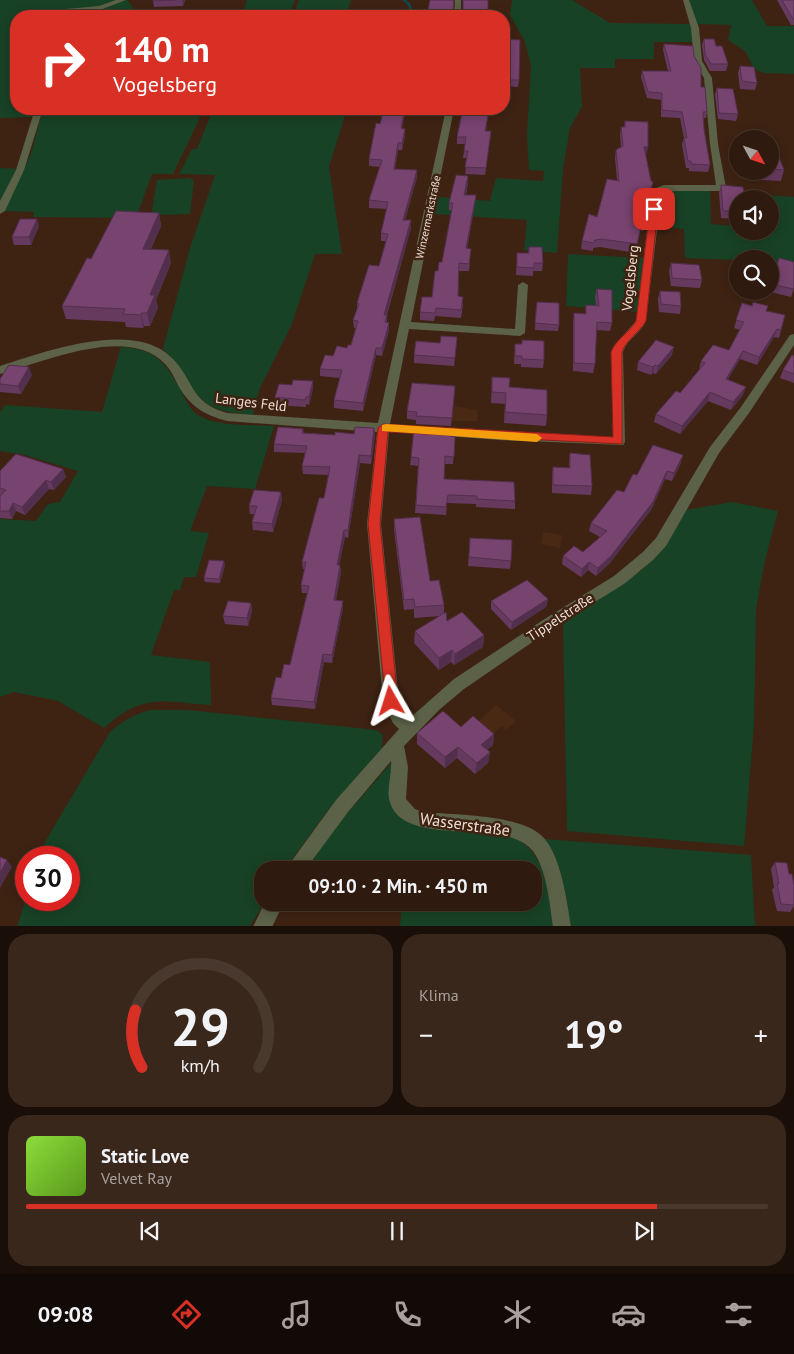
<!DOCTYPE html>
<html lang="de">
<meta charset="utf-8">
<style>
:root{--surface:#2e1a0e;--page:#3a271c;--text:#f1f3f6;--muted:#a7a19e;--line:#49382e;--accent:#d93025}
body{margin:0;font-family:"PT Sans",sans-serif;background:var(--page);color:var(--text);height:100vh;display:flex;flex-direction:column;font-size:19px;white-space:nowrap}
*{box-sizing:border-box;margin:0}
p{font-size:16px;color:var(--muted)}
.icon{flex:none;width:28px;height:28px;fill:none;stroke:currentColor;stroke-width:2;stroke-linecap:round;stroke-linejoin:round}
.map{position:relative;height:926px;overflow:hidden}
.panel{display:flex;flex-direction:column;gap:8px;padding:8px;background:#190e08;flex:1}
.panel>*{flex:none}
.top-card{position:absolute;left:10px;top:10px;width:500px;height:105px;border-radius:20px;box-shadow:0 2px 12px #0003,0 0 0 1px var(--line);background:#d93025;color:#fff;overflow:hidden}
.needle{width:32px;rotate:130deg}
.buttons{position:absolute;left:729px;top:130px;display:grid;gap:10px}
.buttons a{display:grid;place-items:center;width:50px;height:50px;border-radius:50%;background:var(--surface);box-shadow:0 2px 12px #0003,0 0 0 1px var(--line);font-size:25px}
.speed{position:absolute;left:15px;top:846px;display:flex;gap:10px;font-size:25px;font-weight:700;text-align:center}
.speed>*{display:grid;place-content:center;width:65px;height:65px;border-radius:50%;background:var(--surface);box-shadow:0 2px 12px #0003,0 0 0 1px var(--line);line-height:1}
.speed .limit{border:8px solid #d22;background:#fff;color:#111}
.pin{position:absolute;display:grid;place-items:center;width:42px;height:42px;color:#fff;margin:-21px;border-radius:10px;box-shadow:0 2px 8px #0006}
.me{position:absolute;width:55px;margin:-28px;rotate:354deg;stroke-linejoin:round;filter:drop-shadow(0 0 4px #0008)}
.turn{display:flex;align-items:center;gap:18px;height:105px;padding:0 20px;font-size:22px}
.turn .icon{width:65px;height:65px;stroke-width:2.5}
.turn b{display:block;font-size:35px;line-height:42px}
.big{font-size:38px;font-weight:800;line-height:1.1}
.panel .tile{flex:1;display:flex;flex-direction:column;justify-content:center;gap:8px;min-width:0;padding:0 18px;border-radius:20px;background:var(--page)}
.panel .dial{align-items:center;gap:0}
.dial svg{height:130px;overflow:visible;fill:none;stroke:var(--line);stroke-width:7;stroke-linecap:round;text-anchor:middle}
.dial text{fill:var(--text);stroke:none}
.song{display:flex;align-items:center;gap:15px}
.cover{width:60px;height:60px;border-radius:8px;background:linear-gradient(135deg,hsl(90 70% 55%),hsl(90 70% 35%))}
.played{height:5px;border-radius:2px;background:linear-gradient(90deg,var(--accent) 85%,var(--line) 85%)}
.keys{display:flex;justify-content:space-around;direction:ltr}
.heat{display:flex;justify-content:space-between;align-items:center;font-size:28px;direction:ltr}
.panel .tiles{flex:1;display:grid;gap:8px;grid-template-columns:1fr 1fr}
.tile:last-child{grid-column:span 2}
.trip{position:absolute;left:254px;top:861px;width:288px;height:50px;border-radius:20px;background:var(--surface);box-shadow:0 2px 12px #0003,0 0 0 1px var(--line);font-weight:800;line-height:50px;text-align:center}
.menu{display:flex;height:80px;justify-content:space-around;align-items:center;background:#120a06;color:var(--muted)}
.menu .icon{width:35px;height:35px}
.menu .selected{color:var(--accent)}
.menu b{font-size:22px;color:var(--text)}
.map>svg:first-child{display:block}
</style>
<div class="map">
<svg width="794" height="927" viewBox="0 0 794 927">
<rect width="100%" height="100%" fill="#3e2313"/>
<!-- built -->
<path fill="#492814" d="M454,406L478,410L477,421H452Z
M543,532L562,535L560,548L541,544Z
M496,705L516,721L506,730L502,726L487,740L472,727Z"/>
<!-- green -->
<path fill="#184225" d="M0,0H127L136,11V16H16V109H37L35,117L0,118Z
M247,0H295L288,16H242Z
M299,0H351L347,13H330L329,16H293Z
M512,0H572L610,23L691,24L695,42H654V59H615V68H580L582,106L570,128L563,169L557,253L524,250L527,220L433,214L439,197L490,201L496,178L543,181L544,171L529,170L527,135L531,65L525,42L510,15Z
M687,0H752L767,26H794V74L764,73L754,69L746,52L728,40L731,25L697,24Z
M43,109H204L173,174H152L136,218L33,217L34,212L3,211L31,154Z
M213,109H347L329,167L342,254H315L291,326L259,390L253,415C186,410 203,389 163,349L190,248L215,175L179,174L192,149H197Z
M0,168L18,169L0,206Z
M190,178L194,181L190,214L158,215L154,213L152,210L157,180Z
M671,190L710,191L711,224L737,226L738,231H770V199H763L764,195L794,197V263L770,262V259L737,260L685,258L684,229L666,227L667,220L656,219L660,195Z
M568,254L644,258L639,312L566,306Z
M121,347C156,349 165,362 182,392C185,399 189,407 194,412C213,428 250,424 274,426L255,489L207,486L190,531L209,533L196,577H184L180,590H174L151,655L210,662L211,705C162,702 144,692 104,728L58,701L14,692L0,697V519L36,521L48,504L60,502L78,471L25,455L0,451V412L5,405L102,412Z
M732,502L778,511L765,560L756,609L754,725L744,846L567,831L563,624L642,570L658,553L686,510Z
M152,710H188L376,730L383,735L382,748L329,809L284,870H262L264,903L250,926L17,927L26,899L69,900V858L40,857L45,842L110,732C123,721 135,713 152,710Z
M392,762L393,807L515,837C545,855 552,893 556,926H400L402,903L532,902V870H355L306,867L328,835Z
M545,839L751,855L755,926H567L554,861Z"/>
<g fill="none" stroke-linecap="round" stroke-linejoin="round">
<!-- stream -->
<path stroke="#104850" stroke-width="2.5" d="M404,0L409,4L411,10L406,16"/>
<!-- minor -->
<path fill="#5b6247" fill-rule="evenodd" d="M116,0H126L100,10L57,16L66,9L99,6Z
M455,0H461V16H454Z
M683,0H689L699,28L702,61L712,78L718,144L726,188L721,191H665L661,197L646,321C641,333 627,339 623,352L625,442L623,445L500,440L389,432L381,524L399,701L404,713L410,718L454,679L543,620L614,576L643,552L656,538L710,447L741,407L790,335L794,334V345L749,413L719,453L666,546L653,560L624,584L553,628L464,689L439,710L404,746L408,767L406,799L415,809L423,812C454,815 519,814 542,836C561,854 567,902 571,927H553C550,905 546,862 529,847C496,818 400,849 389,799C387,787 392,773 391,761L348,812L305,870H285L336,800L399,729L393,723L383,701L367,524L377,432L227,421C205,415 191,407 179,387C175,379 171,370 165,364C129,324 43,362 0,374V366C45,352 133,319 172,358C195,381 189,402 227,413L378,423L446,109H454L411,322L515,329L518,285L523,282L528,285L525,333L520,336L409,329L390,424L613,437L611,352L618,341L636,321L651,197L656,188L664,185H716L710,144L704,78L694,61L691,28Z
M35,109H43L24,170L5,211L0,214V201L16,170Z
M265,902H284L272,927H253Z"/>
</g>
<!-- wall -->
<path fill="#663a5f" d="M153,0H185L183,6L154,7Z
M777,0H794V25H791Z
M504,39L519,80L518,87L504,86Z
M704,39L716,46L728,64L726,71H710L704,60L702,45Z
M664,44L694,56L707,112L706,118H704V129L710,165L708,172L689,171V168H686L682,144L684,138L680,118L661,117V100L647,98L641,77L642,71H668L663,50Z
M740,66L757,83L755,90L740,89L738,73Z
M717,88L738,114L736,121L718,119L715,95Z
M458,109H489L486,131H491L485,175L465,174L467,158H463L465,144H457V137L462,112L457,111Z
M625,121L648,147L646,155L652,190L647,205H649L643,231L640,230L636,253L600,247L593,248V251L581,249L582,241L617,180L615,158L616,150L621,147L620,135L621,127H624Z
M402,129L405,136L402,150H398L395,169L417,170V177L405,220H411V228L387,315V322L389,323V330L382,356L376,355L363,411L334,408V400L340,378L320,376V369L333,356L351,345L356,328H354L353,320L357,309V303L379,266L386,241H381V233L387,209L369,208V200L380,167L369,166V159Z
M770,139L784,170L781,181L760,180L757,171H770Z
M468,176V184L466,195H476L475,203L467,249H471L469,271H459L458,296L463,305L461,318L435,316L434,321L420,320V312L432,297L438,271L442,262L452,211L449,210V203Z
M721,185L738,199V219L721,218L719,193Z
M159,213L161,226L151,249L171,263L156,300L158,308L150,326H144L143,328L126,327L125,322L66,319L62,306L91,259Z
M39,226L31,245H14L12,237Z
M529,247L543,263L542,271H533V276L516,275L517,253H528Z
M671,263L702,280L700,288L671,286L669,271Z
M770,270L794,288L791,297L766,291H770Z
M597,289L612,323L610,331L596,330L595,364L593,373L573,371V321L574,313L585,314L586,305H596L595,297Z
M660,291L681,306L680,314L659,312L658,299Z
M742,303L766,311L781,330L779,338L774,337L757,365L740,359L728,379L743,395L731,410L708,401L680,434L654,422L656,414L680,393L700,369H699L701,361L729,350L740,330L734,328Z
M536,308L559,325L558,331L535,330Z
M457,337L454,366L414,363V355L440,343Z
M522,340L544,360L543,368L521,367V364H514L515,344H522Z
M672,355L656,374L653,373L651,375L637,370L638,362Z
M794,356V383L780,378L783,370Z
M32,375L21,394L0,392V379Z
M492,377L509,387L547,415L546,426L504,423L505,404L491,403Z
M313,381V388L309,405L306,404V407L276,405L275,397L292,385Z
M455,386L451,426L416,424V420L407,419V411Z
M374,428L375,436L371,464L360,463L348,538L345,537L339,565H340L341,572L336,600L343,608L332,663L324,662L315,709L272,705L271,698L281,678L290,665L307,593H302L301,585L305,569H303L302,562L324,498L329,475L303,474L302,466L305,453L274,452V444L303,429L304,433L335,435L354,434Z
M450,436H455L453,464H445L444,479L515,501V509L476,507V504L447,503L446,515L415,513L418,466L410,465L411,457Z
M570,453L592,486L591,495L552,493V475L553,467L569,468V461Z
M681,463L672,481L665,479L651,510L609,564L596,576L588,570L581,577L562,564L563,556L583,552L600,537L589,531L591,523L624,492L637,475Z
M63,469L66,477L54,490L49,489L25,515L16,511L12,519L0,518V496H1L0,495V471Z
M281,492L282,500L273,532L253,530L252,522L254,514H250L249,506Z
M394,519L444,605V613L447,621L484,635L483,647L454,665L451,662L439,670L414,643L415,631L440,616L414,618V609L404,610L394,530Z
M470,538L511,561L510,569L468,566Z
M225,565L220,583L205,582L204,578Z
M548,599L546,607L511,630L491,609V601Z
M251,603L252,611L248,626L225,624L223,616Z
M461,727L494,734L493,745L487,750L490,752L488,763L475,774L457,758L445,768L417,744V733Z
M775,862L789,874L794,885V906L790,912L777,911L772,890L774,887L771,869Z"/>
<!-- shaded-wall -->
<path fill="#532f4e" d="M182,0H185L183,6Z
M405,109H406L401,135V128Z
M405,129V136L402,150V143Z
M398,143V150L394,176V169Z
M644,147H648L646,155H643Z
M417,170V177L403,227V220Z
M468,176V184L464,202V195Z
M653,182L652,190L644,213L646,205Z
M476,195L475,203L466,256V248Z
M159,213L161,226L145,262L143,249Z
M37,219L39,226L31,245L29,237Z
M411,220V228L384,323V315Z
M169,250L171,263L156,300L158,308L150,326L147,313L150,295Z
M141,313L144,326L143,328L141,315Z
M389,323V330L382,356V348Z
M777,329L774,337L757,365L759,357Z
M674,347L672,355L656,374L658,366Z
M376,348V355L363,411V403Z
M743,351L740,359L723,387L726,379Z
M655,365L653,373L651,375L653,367Z
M29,367L32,375L21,394L18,386Z
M313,381V388L309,405V397Z
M746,387L743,395L731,410L733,402Z
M710,392L708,401L680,434L682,426Z
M374,428L375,436L371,464V456Z
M359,455L360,463L348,538V530Z
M683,455L681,463L672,481L674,473Z
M63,469L66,477L54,490L51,482Z
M667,471L665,479L651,510L609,564L596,576L598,568Z
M46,480L49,489L25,515L22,507Z
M281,492L282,500L273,532L272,524Z
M13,503L16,511L12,519L9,511Z
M344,530L345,537L337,572V565Z
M224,561L225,565L220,583L219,579Z
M589,562L588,570L581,577L582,569Z
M340,565L341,572L334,608V600Z
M548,599L546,607L511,630L512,622Z
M343,601V608L332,663V655Z
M251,603L252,611L248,626L247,618Z
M484,635L483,647L454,665L455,654Z
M452,650L451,662L439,670V658Z
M323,654L324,662L315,709L314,702Z
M494,734L493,745L480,756L481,745Z
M458,747L457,758L445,768V757Z
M490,752L488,763L475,774L477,763Z
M7,860L12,867L0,888V873Z"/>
<!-- building -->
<path fill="#77436f" stroke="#532f4e" d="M153,0H176L153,1Z
M430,0H454L453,11H463V0H488V16H426V10H428Z
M782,0H794V19H793Z
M504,39L520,40L519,80H504Z
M704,39H714L716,46H722L728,64H711L705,54Z
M664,44L693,46L694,56L701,68V87H705L707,112H703L704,129L710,165L691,164V161H688L684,138H687L682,112L662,110V93L648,92L642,71H671Z
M740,66L754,67L757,83L742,81Z
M717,88L733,89L738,114L719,113Z
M384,109H405L401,128L405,129L402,143H398L394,169L417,170L403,220H411L384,315H387L385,322L389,323L382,348H376L363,403L334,400L342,370L320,369L325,355L333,356L337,346L347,348L348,345H351L358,321L353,320L359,304L357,303L369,265L379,266L388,234L381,233L388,202L369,200L382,160L369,159L376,123L380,124Z
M463,109H489L485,131H491L486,168L465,167L468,151H464L466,137H457Z
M625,121L648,122V147H644L651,181L653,182L646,205H649L645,222H642L637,244L601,239L595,240L594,243L582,241L589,214L597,217L607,179L619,181L616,150L623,146L621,127H625Z
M758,138L772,139L784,170L770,169V139Z
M456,175L468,176L464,195H476L466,248L471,249L469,264L459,263L458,296L463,297L461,310L436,308L435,313L420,312L422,297H432L435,271H438L439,262H442L453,203H449Z
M721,185L743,187L745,199H738V211H723Z
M116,211L159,213L143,249L169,250L150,295H155L147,313H141V315L123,314L125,309L62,306L87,258L91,259Z
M20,219H37L29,237H12Z
M529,247H542L543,263H534V268L517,267V253H529Z
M779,258L794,262V289L770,284V270L775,271Z
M671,263L699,265L702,280L672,278Z
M597,289L612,290V323L597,322L595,364L574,363V313L586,314V305L599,306Z
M660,291L680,292L681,306L661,304Z
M537,302L559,303V325L535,323Z
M753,302L768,306L766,311L785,315L781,330L777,329L759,357L743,351L726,379L746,387L733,402L710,392L682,426L656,414L676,391L680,393L705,363L701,361L713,345L729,350L744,322L736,320L742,303L752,306Z
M441,336L457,337L455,358L414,355L416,341L440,343Z
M522,340L544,341V360L522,359V356H515V344H522Z
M656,340L674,347L658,366L655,365L653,367L638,362Z
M792,355L794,356V374L783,370Z
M9,365L29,367L18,386L0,384V379Z
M492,377L510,378L509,387L547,390V415L505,412L506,393L492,392Z
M293,380L313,381L309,397H306L305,400L275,397L279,384L292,385Z
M412,383L455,386L452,418L416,416L417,412L407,411Z
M278,427L303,429L302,433L335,435V432L354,434L355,427L374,428L371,456L359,455L348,530H344L337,565H340L334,600L343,601L332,655L323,654L314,702L271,698L276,677L281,678L284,664L290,665L309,586L301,585L306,562H302L319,498H324L330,467L302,466L307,446L274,444Z
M414,428L450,431V436H455L454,457L445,456L444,479L514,482L515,501L477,499V496L448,495L446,507L416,505L419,458L411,457Z
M653,445L683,455L674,473L667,471L653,502L611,556L598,568L589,562L582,569L563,556L574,546L583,552L607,531L591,523L617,490L624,492L633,474L637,475Z
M570,453L590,455L592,486L553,485V467L570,468Z
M16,454L63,469L51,482L46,480L22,507L13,503L9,511H0V496L6,490L0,488V471Z
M254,490L281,492L272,524L252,522L257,506H249Z
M420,517L430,581L439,580L444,605L415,607L414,599L404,600L394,519Z
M470,538L512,540L511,561L469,557Z
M209,560L224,561L219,579L204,578Z
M527,580L548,599L512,622L491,601Z
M228,601L251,603L247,618L223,616Z
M446,612L447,621L462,612L484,635L455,654L452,650L439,658L415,631Z
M443,711L461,727L473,716L494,734L481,745L490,752L477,763L458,747L445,757L417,733Z
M0,857L7,860L0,873Z
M775,862L787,863L789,874H792L794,885V905L781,904L777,883L779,884Z"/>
<!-- route -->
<path fill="#d93025" stroke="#8d1f18" d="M654,206L658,209L646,321C639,333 626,340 622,352V444L388,432L380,524L398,701L396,705L391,707L386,705L368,524L378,428L383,424L613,437L611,352C616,339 629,333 636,321L650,209Z"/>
<!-- slow -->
<path fill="#f59e0b" d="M386,424L537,434L542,438L537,442L382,431V425Z"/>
<g text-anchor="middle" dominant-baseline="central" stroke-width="5" stroke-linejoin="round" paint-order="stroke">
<!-- far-street labels -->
<g font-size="11" fill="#f0ded3" stroke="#3e2313">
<text transform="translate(428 217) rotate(-78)">Winzermarkstraße</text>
</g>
<!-- street labels -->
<g font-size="14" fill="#f0ded3" stroke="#3e2313">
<text transform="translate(630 278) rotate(-84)">Vogelsberg</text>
<text transform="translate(251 402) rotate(7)">Langes Feld</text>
<text transform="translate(560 617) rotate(-33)">Tippelstraße</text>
</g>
<!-- near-street labels -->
<g font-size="16" fill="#f0ded3" stroke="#3e2313">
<text transform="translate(465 824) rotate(8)">Wasserstraße</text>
</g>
</g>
</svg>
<div class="buttons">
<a><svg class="needle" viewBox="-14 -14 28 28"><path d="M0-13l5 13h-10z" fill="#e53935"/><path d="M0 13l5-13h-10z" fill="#a7a19e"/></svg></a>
<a><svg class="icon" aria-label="sound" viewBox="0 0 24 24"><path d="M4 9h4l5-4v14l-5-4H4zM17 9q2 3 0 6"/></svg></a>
<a><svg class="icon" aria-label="search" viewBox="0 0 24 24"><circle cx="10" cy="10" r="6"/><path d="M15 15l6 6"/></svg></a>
</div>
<div class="speed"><div class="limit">30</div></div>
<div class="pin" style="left:654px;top:209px;background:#d93025"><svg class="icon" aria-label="arrive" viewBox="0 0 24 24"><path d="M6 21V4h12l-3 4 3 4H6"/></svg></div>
<svg class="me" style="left:391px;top:701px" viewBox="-20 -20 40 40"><path d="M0-17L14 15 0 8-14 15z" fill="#d93025" stroke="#fff" stroke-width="4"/></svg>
<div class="trip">09:10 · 2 Min. · 450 m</div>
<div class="top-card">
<div class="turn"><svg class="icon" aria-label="right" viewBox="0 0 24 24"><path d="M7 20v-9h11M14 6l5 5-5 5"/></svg><div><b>140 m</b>Vogelsberg</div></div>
</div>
</div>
<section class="panel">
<div class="tiles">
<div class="tile dial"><svg viewBox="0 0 100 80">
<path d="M14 69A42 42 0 1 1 86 69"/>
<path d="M14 69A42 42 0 0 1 10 34" stroke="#d93025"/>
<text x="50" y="56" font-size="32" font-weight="700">29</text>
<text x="50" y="72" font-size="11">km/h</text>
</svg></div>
<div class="tile"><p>Klima</p>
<div class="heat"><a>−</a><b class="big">19°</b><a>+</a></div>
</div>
<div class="tile">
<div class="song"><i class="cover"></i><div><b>Static Love</b><p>Velvet Ray</p></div></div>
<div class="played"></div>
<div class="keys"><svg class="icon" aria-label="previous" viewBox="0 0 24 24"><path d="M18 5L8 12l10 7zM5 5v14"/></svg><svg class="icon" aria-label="pause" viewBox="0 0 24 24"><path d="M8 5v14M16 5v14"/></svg><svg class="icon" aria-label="next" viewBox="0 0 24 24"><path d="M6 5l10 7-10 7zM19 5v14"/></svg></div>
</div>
</div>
</section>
<nav class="menu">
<b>09:08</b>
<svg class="icon selected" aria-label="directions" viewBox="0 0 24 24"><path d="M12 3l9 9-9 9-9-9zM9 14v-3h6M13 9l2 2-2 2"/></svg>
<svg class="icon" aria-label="music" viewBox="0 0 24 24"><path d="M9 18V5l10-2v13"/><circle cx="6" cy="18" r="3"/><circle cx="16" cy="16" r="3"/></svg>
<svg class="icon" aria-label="phone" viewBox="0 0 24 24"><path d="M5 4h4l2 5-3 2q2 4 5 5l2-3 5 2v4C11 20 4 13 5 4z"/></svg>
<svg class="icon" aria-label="climate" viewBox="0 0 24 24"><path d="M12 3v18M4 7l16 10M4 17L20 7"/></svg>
<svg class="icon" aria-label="car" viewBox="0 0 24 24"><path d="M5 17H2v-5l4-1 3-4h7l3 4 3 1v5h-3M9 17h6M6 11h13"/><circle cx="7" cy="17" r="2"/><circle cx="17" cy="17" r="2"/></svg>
<svg class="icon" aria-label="filters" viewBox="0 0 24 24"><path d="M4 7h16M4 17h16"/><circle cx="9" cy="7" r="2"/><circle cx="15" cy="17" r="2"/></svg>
</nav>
